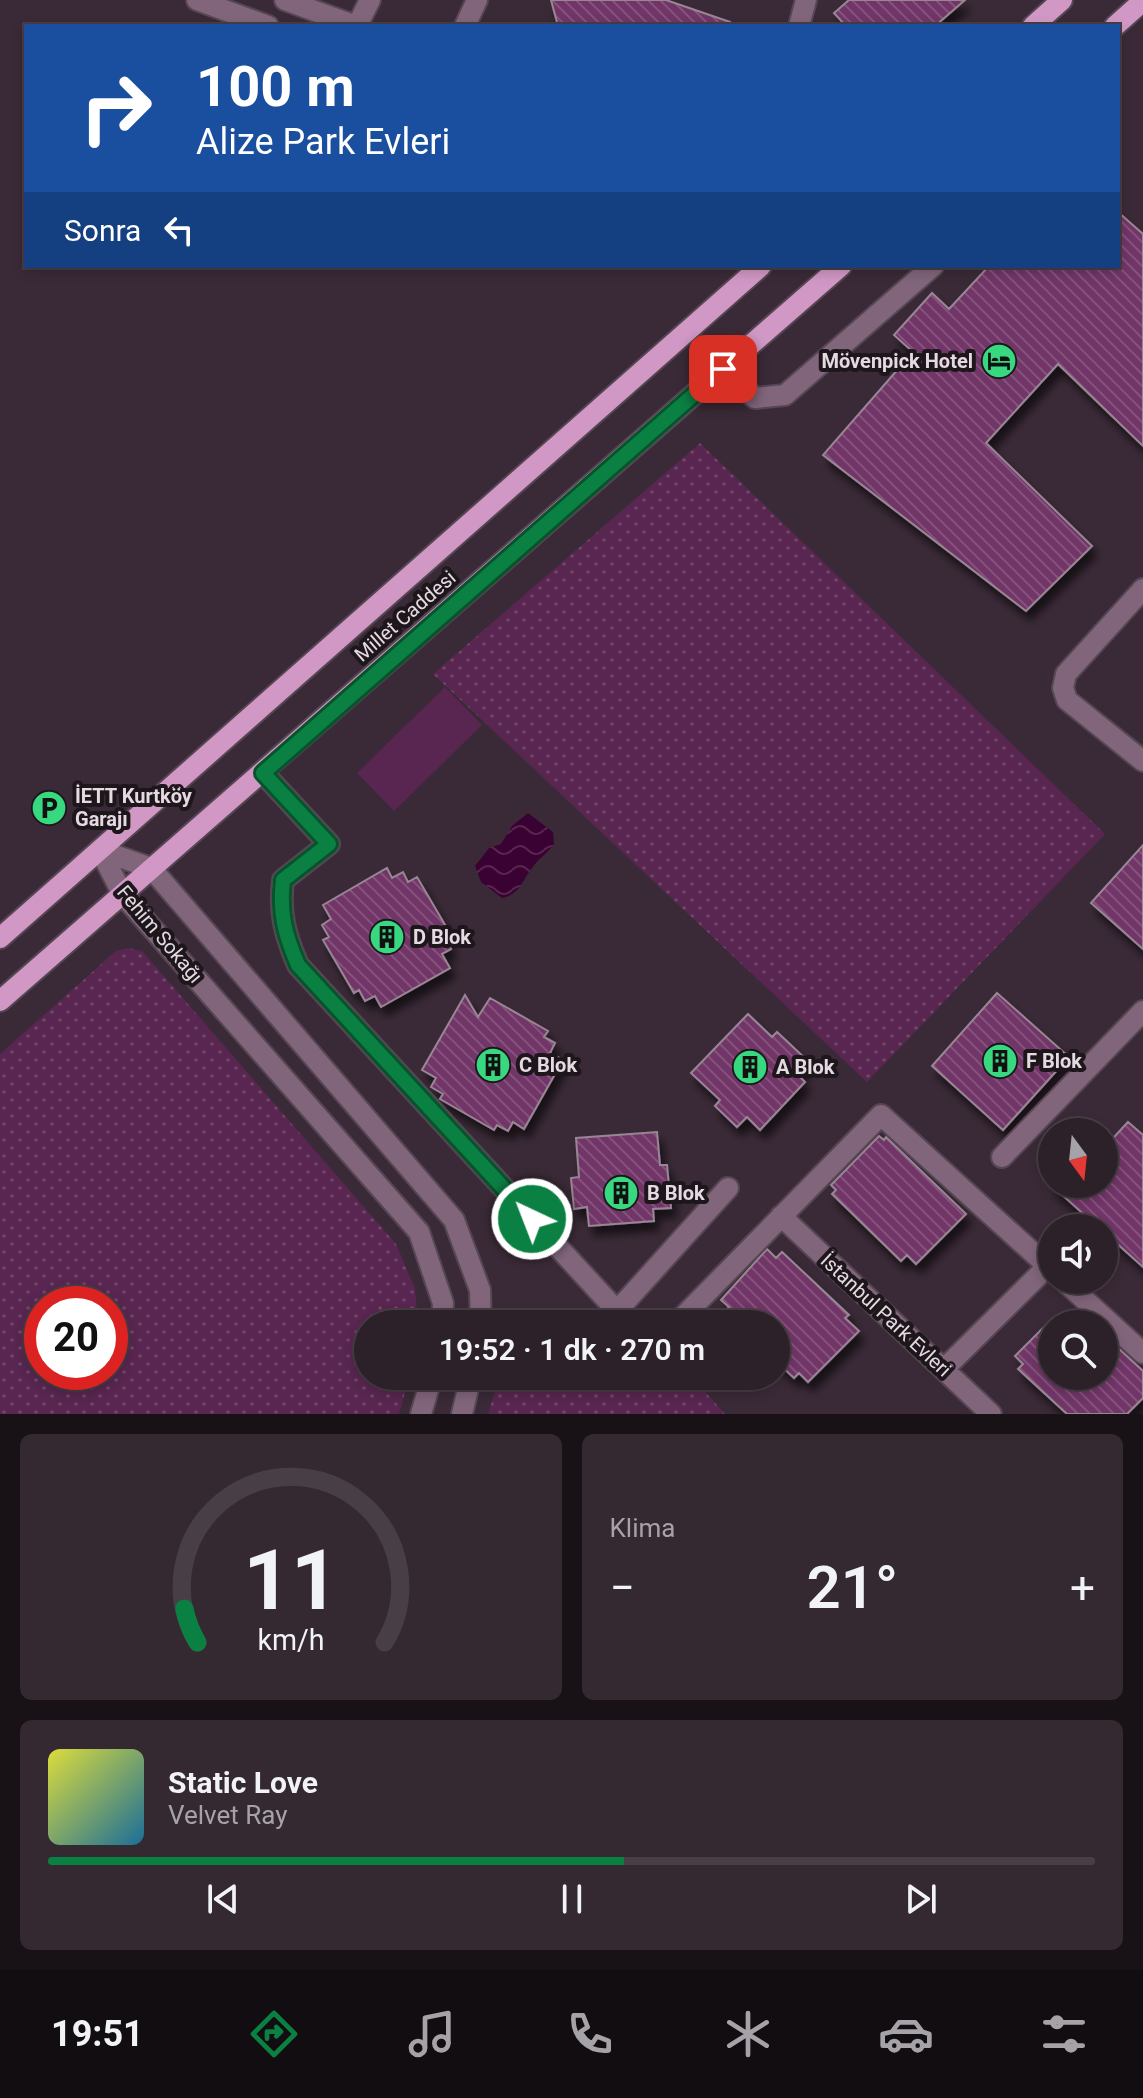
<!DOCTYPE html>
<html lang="tr">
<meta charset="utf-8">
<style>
:root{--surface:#2c2029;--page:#342831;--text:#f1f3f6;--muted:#a6a3a8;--line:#483e46;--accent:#0b8043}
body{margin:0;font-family:Roboto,sans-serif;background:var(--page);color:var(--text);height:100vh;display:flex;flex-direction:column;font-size:30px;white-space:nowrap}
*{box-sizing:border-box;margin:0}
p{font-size:26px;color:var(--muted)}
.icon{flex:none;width:44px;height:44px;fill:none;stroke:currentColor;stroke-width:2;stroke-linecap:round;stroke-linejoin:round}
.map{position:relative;height:1414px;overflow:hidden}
.panel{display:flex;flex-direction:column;gap:20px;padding:20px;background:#181217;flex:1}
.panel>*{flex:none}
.top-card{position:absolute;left:24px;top:24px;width:1096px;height:244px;border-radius:0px;box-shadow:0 4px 12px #0003,0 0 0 2px var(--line);background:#1a4fa0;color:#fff;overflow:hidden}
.needle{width:52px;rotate:165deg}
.controls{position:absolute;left:1038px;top:1118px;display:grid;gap:16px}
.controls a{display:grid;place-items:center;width:80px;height:80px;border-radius:50%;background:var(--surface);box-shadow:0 4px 12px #0003,0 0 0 2px var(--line);font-size:40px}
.speed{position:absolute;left:24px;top:1286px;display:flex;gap:16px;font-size:40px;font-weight:700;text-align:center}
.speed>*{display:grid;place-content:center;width:104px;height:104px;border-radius:50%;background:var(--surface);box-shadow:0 4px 12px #0003,0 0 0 2px var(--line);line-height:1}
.speed .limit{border:12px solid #d22;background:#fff;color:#111}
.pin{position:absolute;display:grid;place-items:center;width:68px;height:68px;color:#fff;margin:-34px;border-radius:16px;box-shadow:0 4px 12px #0006}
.me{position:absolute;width:88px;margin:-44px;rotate:317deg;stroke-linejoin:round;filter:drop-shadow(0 0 6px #0008)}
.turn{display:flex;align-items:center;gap:28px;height:168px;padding:0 40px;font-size:36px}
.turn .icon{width:104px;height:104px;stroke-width:2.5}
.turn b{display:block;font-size:56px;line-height:68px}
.then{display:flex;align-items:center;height:76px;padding:0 40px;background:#0003;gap:16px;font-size:30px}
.big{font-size:60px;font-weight:600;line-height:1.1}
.panel .tile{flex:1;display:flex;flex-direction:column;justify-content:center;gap:12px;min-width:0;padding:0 28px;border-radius:12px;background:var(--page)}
.panel .dial{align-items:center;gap:0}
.dial svg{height:208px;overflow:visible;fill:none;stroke:var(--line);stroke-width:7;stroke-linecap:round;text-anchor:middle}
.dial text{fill:var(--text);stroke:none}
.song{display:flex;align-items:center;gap:24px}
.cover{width:96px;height:96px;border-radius:12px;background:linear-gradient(135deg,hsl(60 70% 55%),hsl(200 70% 35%))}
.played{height:8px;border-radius:4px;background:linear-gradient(90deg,var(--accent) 55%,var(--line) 55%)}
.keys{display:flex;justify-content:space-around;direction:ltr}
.heat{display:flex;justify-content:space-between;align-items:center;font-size:44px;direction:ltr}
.panel .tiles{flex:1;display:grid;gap:20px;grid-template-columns:1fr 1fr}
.tile:last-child{grid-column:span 2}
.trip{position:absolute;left:354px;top:1310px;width:436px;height:80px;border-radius:40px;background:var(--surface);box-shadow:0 4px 12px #0003,0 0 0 2px var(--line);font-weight:600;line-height:80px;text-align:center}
.menu{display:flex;height:128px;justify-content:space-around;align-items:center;background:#120d10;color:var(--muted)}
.menu .icon{width:56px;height:56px}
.menu .selected{color:var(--accent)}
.menu b{font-size:36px;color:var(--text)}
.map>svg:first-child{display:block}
</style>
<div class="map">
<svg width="1143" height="1414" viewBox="0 0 1143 1414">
<defs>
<pattern id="green-dots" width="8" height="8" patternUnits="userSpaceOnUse" patternTransform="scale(2)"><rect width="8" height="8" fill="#582650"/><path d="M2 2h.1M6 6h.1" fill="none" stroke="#704569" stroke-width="1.8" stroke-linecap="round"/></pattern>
<pattern id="water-waves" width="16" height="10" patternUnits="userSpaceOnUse" patternTransform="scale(2)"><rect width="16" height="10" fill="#3a0133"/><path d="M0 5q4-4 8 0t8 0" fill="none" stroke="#562550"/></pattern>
<pattern id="building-back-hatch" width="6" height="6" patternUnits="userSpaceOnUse" patternTransform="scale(2)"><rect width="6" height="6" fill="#713667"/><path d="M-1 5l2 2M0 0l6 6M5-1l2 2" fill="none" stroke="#85527c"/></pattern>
<filter id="shadow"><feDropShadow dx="5" dy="9" stdDeviation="4" flood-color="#0009"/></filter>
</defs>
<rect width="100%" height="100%" fill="#3a2a37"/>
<!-- green -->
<path fill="url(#green-dots)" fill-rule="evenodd" d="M700,443L1105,834L867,1082L433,674Z
M128,948L142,951L396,1244L415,1289L418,1324H368V1376H410L399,1414H0V1054L116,951ZM42,1304H110V1372H42Z
M500,1376H691L725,1414H488Z"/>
<!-- pitch -->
<path fill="#582650" d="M445,687L482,725L394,811L357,773Z"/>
<!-- water -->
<path fill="url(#water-waves)" d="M528,813L553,832L554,844C548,853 538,859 532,868C523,879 520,895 502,898L481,882L475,866L489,848L501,844L512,826Z"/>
<!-- building -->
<path fill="url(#building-back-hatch)" stroke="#998695" stroke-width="2" filter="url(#shadow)" d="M551,0H666L730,22L729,26H558Z
M849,0H965L935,26H846L834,13Z
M1118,212L1143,234V446L1058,364L986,443L1092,546L1026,611L823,455L913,352L894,335L932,293L949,309L989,266H1118Z
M1143,845V949L1091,903Z
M387,868L392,878L403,872L408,882L417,877L451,935L445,938L451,949L442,954L450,968L381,1007L375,996L365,1001L359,990L354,993L323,940L329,937L322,925L331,919L323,905Z
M997,993L1069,1057L1003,1130L932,1066Z
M465,995L478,1017L490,998L548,1031L544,1037L555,1043L550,1053L563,1060L524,1129L513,1122L508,1131L497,1125L494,1130L440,1099L443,1094L431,1087L436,1078L422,1070Z
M748,1014L772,1037L777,1032L809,1062L797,1074L805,1082L760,1130L747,1117L737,1127L715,1106L720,1100L691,1073Z
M1128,1122L1143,1135V1267L1104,1232V1228H1099L1050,1184H1104V1148Z
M657,1132L660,1165H667L671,1208L653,1209L654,1221L589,1226L587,1207L574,1209L571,1178L579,1177L576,1138Z
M879,1136L884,1140L886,1137L966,1214L916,1264L907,1255L901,1261L832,1194L836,1190L831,1185Z
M767,1249L776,1258L782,1252L849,1315L845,1318L859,1331L808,1382L799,1373L794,1378L776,1361V1324H736L724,1312L729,1307L721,1300Z
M1052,1319V1376H1104V1335L1143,1371V1398L1127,1414H1067L1018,1369L1023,1364L1015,1356Z"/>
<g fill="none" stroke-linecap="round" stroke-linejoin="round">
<defs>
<path id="minor" d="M197,0L268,26
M285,0L356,26
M357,26L370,0
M465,26L477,0
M799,26L806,0
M723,369L755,398L785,395L933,266
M1143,589L1066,674L1063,688L1067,700L1143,761
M263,773L329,844L283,880C279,913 285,935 298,965L617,1311L728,1188
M100,850L151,868L454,1220L480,1290L481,1324
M100,850L123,895L419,1232L443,1303L442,1324
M1002,1157L1143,1011
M781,1216L991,1414
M1063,1280L1143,1353
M676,1324L881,1115L1052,1270
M944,1369L1048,1266
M421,1414L432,1376
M462,1414L471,1376"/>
<path id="major" d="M1033,26L1062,0
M1115,26L1143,1
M0,938L761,266
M0,1001L841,266"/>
</defs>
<!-- minor casing -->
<use href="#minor" stroke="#554652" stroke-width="24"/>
<!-- major casing -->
<use href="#major" stroke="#554652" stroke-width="24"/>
<!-- minor -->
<use href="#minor" stroke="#81657b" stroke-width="20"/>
<!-- major -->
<use href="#major" stroke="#d198c5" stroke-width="20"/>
</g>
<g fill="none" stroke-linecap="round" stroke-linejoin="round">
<defs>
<path id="route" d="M532,1219L298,965C285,935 279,913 283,880L329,844L263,773L723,369"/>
</defs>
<!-- route casing -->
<use href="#route" stroke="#07532c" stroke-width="20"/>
<!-- route -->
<use href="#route" stroke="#0b8043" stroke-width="14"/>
</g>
<!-- icons -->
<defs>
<symbol id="hotel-disc" viewBox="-11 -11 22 22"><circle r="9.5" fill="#37d880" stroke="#1d161b"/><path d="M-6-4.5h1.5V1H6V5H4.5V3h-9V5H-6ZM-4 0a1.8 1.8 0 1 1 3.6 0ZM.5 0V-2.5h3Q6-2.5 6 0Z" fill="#111"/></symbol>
<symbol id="parking-disc" viewBox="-11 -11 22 22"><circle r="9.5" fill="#37d880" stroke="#1d161b"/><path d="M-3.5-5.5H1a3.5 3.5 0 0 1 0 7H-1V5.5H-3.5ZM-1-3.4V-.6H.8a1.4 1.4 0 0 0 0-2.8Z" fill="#111"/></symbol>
<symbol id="building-disc" viewBox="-11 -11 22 22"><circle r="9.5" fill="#37d880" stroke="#1d161b"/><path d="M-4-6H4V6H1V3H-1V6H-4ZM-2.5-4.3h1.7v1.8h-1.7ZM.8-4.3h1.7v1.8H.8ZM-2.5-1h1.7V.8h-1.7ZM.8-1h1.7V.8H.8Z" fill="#111"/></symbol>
</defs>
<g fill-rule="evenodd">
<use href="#hotel-disc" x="979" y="341" width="40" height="40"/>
<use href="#parking-disc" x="29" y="788" width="40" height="40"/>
<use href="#building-disc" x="367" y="917" width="40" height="40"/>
<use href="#building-disc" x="980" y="1041" width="40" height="40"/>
<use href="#building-disc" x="473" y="1045" width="40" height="40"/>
<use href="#building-disc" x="730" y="1047" width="40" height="40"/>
<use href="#building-disc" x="601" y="1173" width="40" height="40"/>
</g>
<g text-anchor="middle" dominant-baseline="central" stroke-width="8" stroke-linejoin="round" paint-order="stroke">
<!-- poi labels -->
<g font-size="20" font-weight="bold" fill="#e5dae2" stroke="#1d161b" text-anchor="start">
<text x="973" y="361" text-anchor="end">Mövenpick Hotel</text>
<text x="75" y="796">İETT Kurtköy<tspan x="75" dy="23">Garajı</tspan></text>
<text x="413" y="937">D Blok</text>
<text x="1026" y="1061">F Blok</text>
<text x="519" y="1065">C Blok</text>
<text x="776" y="1067">A Blok</text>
<text x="647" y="1193">B Blok</text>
</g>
<!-- street labels -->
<g font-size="20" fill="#e5dae2" stroke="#1d161b">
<text transform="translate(405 616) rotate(-41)">Millet Caddesi</text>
<text transform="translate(160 934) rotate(50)">Fehim Sokağı</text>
<text transform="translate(886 1315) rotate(43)">İstanbul Park Evleri</text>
</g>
</g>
</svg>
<div class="controls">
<a><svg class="needle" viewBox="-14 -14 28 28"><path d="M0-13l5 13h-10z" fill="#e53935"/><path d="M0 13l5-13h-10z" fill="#a6a3a8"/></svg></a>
<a><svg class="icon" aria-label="sound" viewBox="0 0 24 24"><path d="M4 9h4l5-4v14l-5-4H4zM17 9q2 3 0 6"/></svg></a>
<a><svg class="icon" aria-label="search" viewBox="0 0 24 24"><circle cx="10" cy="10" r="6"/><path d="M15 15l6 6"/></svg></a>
</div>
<div class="speed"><div class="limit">20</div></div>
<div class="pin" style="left:723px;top:369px;background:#d93025"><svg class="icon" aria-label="arrive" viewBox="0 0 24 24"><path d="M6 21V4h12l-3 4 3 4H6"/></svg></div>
<svg class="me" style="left:532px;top:1219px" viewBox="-20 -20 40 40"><circle r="17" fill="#0b8043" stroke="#fff" stroke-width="3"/><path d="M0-11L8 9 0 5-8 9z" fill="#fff"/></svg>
<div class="trip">19:52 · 1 dk · 270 m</div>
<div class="top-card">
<div class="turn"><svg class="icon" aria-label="right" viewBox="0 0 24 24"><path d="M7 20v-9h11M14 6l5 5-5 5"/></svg><div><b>100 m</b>Alize Park Evleri</div></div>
<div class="then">Sonra<svg class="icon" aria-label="left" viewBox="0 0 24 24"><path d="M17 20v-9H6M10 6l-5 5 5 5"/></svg></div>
</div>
</div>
<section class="panel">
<div class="tiles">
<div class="tile dial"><svg viewBox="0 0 100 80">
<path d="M14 69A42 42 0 1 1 86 69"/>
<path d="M14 69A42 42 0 0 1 9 56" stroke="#0b8043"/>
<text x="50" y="56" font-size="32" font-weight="700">11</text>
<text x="50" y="72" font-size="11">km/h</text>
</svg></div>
<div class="tile"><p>Klima</p>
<div class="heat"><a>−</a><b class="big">21°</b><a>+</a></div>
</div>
<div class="tile">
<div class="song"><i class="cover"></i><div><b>Static Love</b><p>Velvet Ray</p></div></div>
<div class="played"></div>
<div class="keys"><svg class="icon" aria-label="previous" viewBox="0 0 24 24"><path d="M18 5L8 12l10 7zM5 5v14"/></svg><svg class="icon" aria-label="pause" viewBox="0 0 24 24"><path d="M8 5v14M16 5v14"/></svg><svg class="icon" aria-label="next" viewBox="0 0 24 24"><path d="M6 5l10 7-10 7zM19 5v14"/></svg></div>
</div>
</div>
</section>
<nav class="menu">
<b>19:51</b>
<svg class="icon selected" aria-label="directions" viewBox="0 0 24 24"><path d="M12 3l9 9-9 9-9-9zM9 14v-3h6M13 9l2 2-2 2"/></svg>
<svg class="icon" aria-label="music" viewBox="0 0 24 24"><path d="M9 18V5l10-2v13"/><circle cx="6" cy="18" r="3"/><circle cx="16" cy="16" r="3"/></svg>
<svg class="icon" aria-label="phone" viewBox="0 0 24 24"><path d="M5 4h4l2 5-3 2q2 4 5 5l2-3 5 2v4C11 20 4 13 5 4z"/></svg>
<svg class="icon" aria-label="climate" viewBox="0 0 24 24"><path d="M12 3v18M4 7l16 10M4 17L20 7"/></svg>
<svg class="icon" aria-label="car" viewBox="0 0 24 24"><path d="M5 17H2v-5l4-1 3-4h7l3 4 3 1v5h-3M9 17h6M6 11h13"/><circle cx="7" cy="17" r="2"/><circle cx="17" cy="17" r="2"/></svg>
<svg class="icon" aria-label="filters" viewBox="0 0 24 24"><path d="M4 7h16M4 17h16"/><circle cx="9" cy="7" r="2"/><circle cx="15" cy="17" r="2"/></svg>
</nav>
